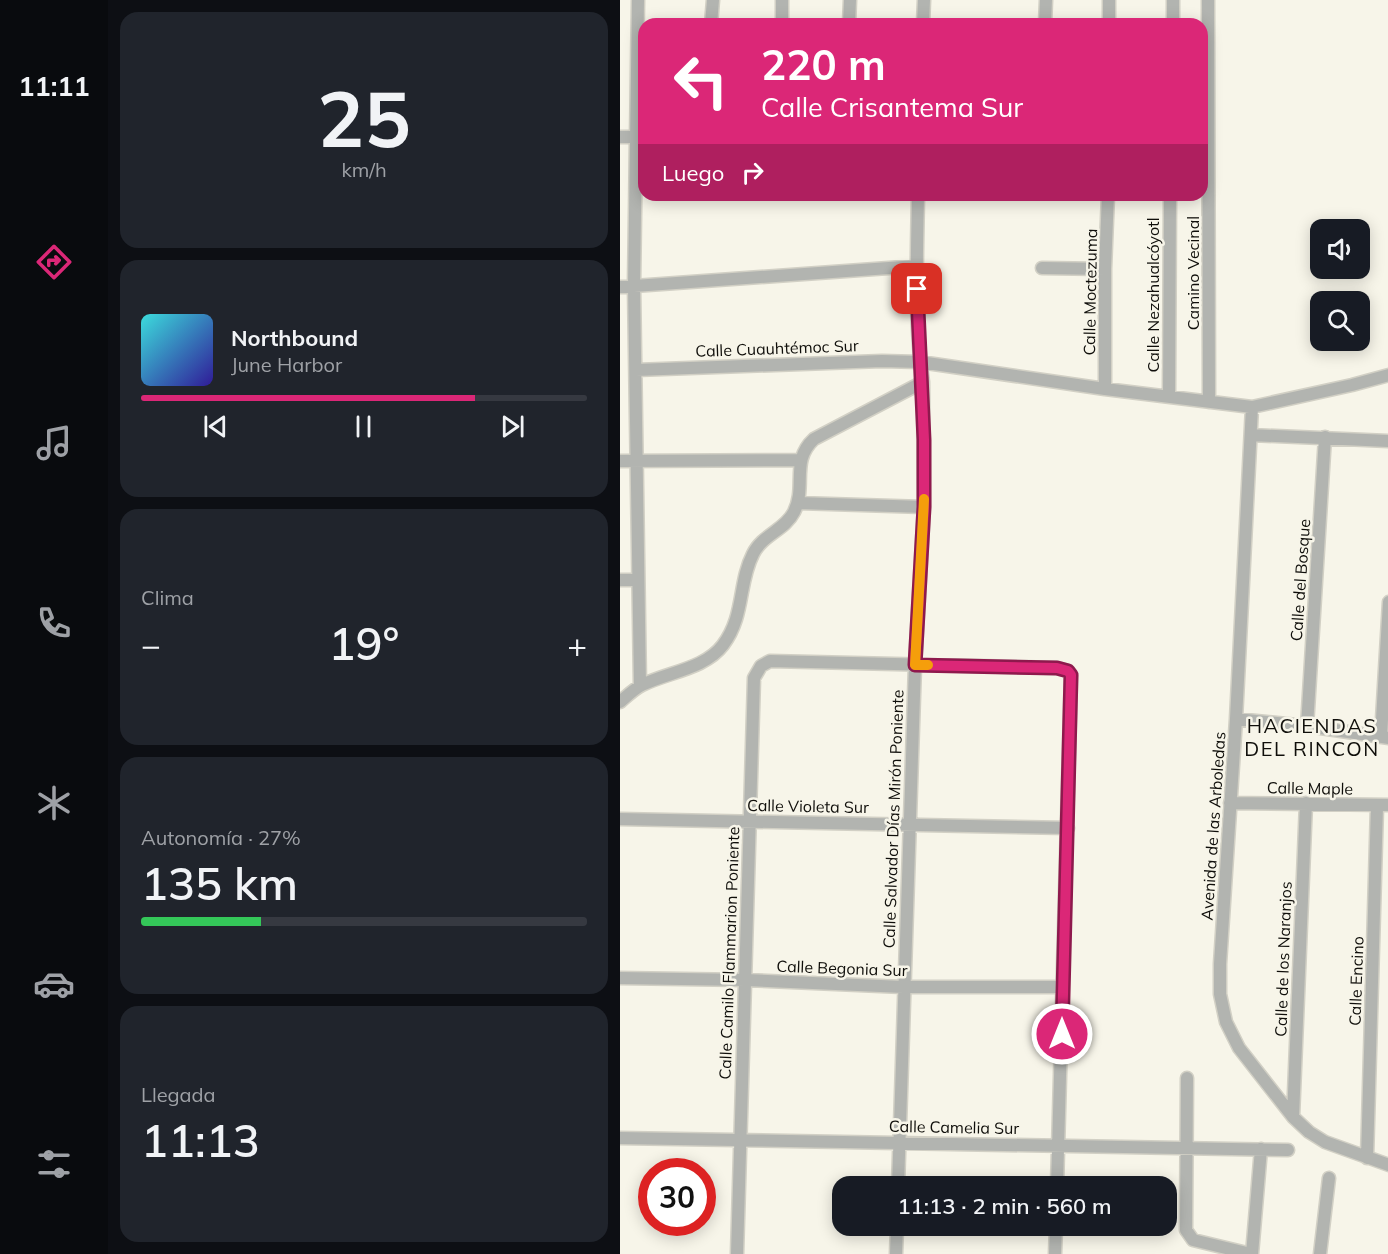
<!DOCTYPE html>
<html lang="es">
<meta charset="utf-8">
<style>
:root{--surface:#171b24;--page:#20242c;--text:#f1f3f6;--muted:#9ea1a6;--line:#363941;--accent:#db2777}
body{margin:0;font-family:Mulish,sans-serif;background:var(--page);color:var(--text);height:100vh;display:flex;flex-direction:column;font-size:22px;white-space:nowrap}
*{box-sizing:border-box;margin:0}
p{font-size:20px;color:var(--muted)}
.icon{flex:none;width:33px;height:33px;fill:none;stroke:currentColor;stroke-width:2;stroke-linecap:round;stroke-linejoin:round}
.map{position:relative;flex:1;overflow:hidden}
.details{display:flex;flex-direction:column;gap:12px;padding:12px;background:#0d0f14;width:512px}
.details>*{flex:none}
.banner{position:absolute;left:18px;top:18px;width:570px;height:183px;border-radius:18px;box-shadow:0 3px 15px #0003;background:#db2777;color:#fff;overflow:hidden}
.tools{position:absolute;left:690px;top:219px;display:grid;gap:12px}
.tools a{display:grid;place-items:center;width:60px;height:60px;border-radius:12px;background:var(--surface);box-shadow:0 3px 15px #0003;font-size:30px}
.speed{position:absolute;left:18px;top:1158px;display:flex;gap:12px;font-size:30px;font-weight:700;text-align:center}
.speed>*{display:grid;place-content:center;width:78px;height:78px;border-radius:50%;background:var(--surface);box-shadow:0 3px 15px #0003;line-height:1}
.speed .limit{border:9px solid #d22;background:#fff;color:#111}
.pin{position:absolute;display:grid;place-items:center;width:51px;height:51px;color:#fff;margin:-26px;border-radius:12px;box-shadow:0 3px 9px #0006}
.me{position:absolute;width:66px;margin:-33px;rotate:0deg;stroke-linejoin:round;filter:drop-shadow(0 0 4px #0008)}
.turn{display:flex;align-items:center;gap:21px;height:126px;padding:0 24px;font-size:27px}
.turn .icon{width:78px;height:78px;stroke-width:2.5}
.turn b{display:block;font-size:42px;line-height:51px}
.then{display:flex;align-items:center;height:57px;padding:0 24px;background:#0003;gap:12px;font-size:22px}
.big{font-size:45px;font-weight:600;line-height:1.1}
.details .tile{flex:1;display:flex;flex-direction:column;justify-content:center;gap:9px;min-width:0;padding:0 21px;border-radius:18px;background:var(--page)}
.details .dial{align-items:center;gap:0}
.dial b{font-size:78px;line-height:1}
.song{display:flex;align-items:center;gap:18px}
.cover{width:72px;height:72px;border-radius:9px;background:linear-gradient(135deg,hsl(180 70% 55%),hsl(250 70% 35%))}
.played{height:6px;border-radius:3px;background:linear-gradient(90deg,var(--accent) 75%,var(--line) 75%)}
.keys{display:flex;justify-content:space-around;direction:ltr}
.heat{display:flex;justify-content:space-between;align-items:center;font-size:33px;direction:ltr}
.charge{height:9px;border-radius:4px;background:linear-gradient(90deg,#34c759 27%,var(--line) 0)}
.trip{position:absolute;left:212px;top:1176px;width:345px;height:60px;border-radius:18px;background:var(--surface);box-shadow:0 3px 15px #0003;font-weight:600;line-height:60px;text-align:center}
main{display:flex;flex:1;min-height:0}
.menu{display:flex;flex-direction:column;width:108px;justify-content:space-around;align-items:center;background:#090b0e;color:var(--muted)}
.menu .icon{width:42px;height:42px}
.menu .on{color:var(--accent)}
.menu b{font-size:27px;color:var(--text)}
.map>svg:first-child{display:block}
</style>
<main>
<nav class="menu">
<b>11:11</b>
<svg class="icon on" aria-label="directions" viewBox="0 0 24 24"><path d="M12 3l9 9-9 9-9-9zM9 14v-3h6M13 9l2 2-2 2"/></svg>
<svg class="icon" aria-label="music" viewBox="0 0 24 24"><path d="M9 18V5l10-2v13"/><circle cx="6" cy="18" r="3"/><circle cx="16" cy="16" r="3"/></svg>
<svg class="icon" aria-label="phone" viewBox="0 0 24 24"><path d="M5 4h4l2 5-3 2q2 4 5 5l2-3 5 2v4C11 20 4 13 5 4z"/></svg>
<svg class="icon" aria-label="climate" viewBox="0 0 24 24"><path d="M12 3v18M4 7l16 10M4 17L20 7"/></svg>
<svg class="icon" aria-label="car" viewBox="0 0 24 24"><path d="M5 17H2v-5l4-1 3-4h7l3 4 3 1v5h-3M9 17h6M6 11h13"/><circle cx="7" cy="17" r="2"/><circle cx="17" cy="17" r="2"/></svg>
<svg class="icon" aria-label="filters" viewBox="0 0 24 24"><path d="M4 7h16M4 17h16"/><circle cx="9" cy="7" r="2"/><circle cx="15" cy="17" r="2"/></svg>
</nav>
<section class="details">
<div class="tile dial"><b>25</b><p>km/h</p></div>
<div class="tile">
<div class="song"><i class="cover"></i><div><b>Northbound</b><p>June Harbor</p></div></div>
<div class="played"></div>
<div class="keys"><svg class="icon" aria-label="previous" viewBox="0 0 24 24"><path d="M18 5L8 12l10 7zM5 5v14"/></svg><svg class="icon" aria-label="pause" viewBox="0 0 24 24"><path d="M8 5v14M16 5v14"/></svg><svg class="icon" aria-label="next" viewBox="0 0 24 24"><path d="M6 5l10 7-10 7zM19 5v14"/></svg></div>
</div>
<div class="tile"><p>Clima</p>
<div class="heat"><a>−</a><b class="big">19°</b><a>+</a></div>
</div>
<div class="tile"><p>Autonomía · 27%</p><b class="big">135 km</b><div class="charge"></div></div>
<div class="tile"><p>Llegada</p><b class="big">11:13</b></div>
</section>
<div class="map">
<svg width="769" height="1254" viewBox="0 0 769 1254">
<rect width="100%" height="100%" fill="#f7f5e9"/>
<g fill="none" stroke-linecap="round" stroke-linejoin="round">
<defs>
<path id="minor" d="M18,0L14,286L20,686
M489,0V24
M588,0L589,402
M91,24L93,0
M162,24V0
M229,24L230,0
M303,24L304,0
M425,24L426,0
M553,24V0
M0,137H16
M422,268L485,269
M0,287L297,266
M16,370L262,361L300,362L485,389L632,407L732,385L769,375
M485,389V269L488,195
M549,396L550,195
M632,407L616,719L600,964V994L606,1022L619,1048L673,1117L689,1132L705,1142L769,1165
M631,435L769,441
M0,461L181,460
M178,503L304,507
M0,580H18
M0,702C7,696 14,689 22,685C48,672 85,669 103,645C125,616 118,583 133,554C142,535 165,530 174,512C187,486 170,461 194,439L303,382
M616,719L687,726L769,738
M687,726L705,437
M761,736L769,602
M610,803L769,805
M0,819L448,828
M0,978L125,980L283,987H442
M567,1078L566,1230L573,1240L631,1254
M673,1117L686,803
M0,1138L668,1150
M747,1158L757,806
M278,1186L295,665L304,507L303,382C294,320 297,257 298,195
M117,1254L134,678L141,666L150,661L437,668L448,671L451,675L437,1186
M276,1254L277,1226
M435,1254L436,1226
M632,1254L641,1149
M700,1254L709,1178"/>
</defs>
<!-- minor casing -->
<use href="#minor" stroke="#d2d0c5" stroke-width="15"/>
<!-- minor -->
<use href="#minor" stroke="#b2b4b0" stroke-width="12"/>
</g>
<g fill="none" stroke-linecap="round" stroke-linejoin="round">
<defs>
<path id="route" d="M297,289L304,440V507L295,665L437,668L448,671L451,675L442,1034"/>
</defs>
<!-- route casing -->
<use href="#route" stroke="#8e194d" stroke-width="15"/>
<!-- route -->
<use href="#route" stroke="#db2777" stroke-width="10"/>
<!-- slow -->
<path stroke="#f59e0b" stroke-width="10" d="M304,499L295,665H308"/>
</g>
<g text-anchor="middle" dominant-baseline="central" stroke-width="5" stroke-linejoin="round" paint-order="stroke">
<!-- street labels -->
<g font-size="16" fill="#0f0e0a" stroke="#f7f5e9">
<text transform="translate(573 273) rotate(-90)">Camino Vecinal</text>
<text transform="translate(470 292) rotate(-89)">Calle Moctezuma</text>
<text transform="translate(533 295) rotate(-90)">Calle Nezahualcóyotl</text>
<text transform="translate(157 348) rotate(-2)">Calle Cuauhtémoc Sur</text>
<text transform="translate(680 580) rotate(-86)">Calle del Bosque</text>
<text transform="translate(690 788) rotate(1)">Calle Maple</text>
<text transform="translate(188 806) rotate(1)">Calle Violeta Sur</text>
<text transform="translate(273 819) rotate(-88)">Calle Salvador Días Mirón Poniente</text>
<text transform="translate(593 826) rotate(-86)">Avenida de las Arboledas</text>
<text transform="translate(109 953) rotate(-88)">Calle Camilo Flammarion Poniente</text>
<text transform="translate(663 959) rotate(-88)">Calle de los Naranjos</text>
<text transform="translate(222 968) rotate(2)">Calle Begonia Sur</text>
<text transform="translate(736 981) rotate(-88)">Calle Encino</text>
<text transform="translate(334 1127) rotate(1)">Calle Camelia Sur</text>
</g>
<!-- quarter labels -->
<g font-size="20" letter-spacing="1.5" fill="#0f0e0a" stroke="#f7f5e9">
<text x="692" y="725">HACIENDAS<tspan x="692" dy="23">DEL RINCON</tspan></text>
</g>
</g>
</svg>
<div class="tools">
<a><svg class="icon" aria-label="sound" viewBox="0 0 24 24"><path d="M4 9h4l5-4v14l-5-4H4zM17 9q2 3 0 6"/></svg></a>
<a><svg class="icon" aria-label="search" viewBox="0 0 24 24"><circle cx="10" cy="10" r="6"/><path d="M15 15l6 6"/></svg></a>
</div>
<div class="speed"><div class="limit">30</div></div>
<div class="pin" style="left:297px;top:289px;background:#d93025"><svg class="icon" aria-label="arrive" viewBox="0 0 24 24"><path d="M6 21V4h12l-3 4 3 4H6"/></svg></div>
<svg class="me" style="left:442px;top:1034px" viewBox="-20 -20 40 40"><circle r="17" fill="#db2777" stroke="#fff" stroke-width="3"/><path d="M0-11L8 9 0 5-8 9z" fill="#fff"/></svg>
<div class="trip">11:13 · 2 min · 560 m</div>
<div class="banner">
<div class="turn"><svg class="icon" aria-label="left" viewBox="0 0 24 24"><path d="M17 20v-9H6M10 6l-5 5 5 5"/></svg><div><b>220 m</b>Calle Crisantema Sur</div></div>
<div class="then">Luego<svg class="icon" aria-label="right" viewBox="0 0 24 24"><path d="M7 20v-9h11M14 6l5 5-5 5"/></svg></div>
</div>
</div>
</main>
